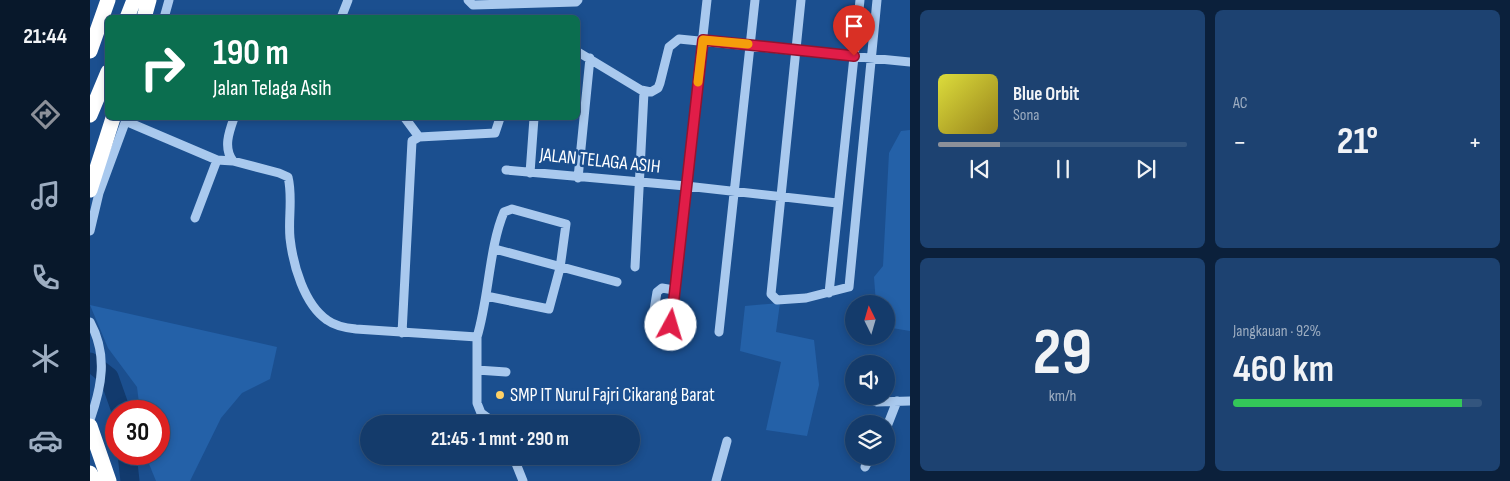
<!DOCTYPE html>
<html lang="id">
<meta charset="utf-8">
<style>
:root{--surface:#143b6b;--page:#1d4271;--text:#f1f3f6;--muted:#9dadc1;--line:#33557e;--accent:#8c9099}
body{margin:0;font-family:"Sofia Sans Condensed",sans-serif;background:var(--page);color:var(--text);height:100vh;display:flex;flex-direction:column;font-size:19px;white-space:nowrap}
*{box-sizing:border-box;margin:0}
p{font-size:16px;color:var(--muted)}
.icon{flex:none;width:28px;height:28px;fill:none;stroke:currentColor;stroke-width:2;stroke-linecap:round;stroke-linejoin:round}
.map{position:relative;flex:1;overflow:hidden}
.side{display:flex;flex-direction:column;gap:10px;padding:10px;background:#0b203b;width:600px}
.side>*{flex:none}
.hud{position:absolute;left:15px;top:15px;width:475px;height:105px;border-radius:8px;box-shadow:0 2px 8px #0003,0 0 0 1px var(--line);background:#0b6e4f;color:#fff;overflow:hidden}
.needle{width:32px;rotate:355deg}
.fabs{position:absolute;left:755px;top:295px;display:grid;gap:10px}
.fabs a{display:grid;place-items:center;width:50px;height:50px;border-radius:50%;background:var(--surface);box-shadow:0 2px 8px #0003,0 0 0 1px var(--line);font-size:25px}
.speed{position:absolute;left:15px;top:400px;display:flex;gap:10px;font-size:25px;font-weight:700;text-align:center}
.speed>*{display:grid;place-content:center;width:65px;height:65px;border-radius:50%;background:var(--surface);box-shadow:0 2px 8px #0003,0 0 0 1px var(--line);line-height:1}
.speed .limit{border:8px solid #d22;background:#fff;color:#111}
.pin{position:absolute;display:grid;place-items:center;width:42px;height:42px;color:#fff;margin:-51px -21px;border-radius:50% 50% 50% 0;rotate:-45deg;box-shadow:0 0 5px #0007}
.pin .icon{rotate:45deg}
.me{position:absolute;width:55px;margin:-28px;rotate:6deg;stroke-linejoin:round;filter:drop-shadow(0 0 4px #0008)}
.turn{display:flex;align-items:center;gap:18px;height:105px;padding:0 25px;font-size:22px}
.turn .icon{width:65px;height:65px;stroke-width:2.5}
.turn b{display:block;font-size:35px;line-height:42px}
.big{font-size:38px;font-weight:700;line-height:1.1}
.side .card{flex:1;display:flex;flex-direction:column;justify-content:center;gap:8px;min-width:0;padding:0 18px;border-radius:8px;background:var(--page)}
.side .dial{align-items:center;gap:0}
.dial b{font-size:65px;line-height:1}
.song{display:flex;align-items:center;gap:15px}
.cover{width:60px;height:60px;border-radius:8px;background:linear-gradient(135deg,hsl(60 70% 55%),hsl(50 70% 35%))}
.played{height:5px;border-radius:2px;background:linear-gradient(90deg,var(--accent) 25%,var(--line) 25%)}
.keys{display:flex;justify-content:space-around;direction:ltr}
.heat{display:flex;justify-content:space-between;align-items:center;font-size:28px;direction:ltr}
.charge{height:8px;border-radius:4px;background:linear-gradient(90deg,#34c759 92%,var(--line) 0)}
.side .tiles{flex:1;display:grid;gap:10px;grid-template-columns:repeat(2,1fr)}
.trip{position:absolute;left:270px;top:415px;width:280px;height:50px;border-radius:25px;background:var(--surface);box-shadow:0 2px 8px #0003,0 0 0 1px var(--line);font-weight:700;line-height:50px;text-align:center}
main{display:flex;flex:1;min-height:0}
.dock{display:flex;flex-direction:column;width:90px;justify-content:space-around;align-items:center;background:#08182b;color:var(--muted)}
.dock .icon{width:35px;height:35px}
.dock .current{color:var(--accent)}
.dock b{font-size:22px;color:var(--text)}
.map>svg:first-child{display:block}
</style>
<main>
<nav class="dock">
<b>21:44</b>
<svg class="icon current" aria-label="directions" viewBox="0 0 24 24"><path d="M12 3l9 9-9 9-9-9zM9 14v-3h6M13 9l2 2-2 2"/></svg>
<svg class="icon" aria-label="music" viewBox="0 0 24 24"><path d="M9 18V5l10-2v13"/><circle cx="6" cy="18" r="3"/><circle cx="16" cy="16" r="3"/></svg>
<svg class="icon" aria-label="phone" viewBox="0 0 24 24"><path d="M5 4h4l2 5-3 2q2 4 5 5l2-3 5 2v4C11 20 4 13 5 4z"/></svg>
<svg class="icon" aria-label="climate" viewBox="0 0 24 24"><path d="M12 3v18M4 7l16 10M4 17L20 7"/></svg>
<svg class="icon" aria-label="car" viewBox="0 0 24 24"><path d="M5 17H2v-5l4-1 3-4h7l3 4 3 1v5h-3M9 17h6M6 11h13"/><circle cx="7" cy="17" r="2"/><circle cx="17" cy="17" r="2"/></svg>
</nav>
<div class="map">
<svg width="820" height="481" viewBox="0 0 820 481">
<rect width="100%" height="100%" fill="#1b4f8f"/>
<!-- green -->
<path fill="#2461a8" d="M820,130V331L796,327V304H786L784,277L793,266L799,153L811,131Z
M690,303L686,332L724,340L729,385L717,436L676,430L691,362L650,351L655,306Z
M0,305L187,347L180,379L152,393L131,418L100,481H66L55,454H69V411H50L47,387L18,348Z"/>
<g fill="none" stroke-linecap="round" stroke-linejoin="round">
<!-- river -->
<path stroke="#123a6d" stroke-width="19" d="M0,362L19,377L31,411
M37,454L40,481"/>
<!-- minor -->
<path stroke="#a9c9ee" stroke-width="9" d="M378,0L383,5L486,2L488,0
M711,0L681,294L687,300L716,298L759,287L787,0
M74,18L79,0
M251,18L258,0
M488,52L551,90L561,92L568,88L570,83L579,47L589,39L820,62
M37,118L36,120L40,123L127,160L143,161
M144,118C139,132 133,148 143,161L189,173L198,177C203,197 198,218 200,238C203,265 214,304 237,320C245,326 256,328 266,329L387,337V403L391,413L406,424
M315,118L329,137
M416,170L596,186L747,203
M440,173L444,118
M488,178L500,58
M105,218L127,160
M0,231L9,193L36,120
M405,249L527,282
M545,267L554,92
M584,290L572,288L567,292L562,323L564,327L577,329L581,321L617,0
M739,293L770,0
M0,322C18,355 12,386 0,420
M629,332L665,0
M312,333L322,141L329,137L405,133L410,118
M387,337C399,298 399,247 414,212L422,209L476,224L470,268L459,309L396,296
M387,370L416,372
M771,396L787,402L820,401
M796,429L807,401
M423,456L433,481
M775,467L781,456
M626,481L637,441"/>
<!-- highway -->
<path stroke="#fff" stroke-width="15" d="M37,18L44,0
M54,18L59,0
M0,51L18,0
M0,115L18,72
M0,190L23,118
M0,426L19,481
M0,473L4,481"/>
</g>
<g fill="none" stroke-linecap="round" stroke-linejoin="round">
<defs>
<path id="route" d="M581,325L613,40L764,56"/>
</defs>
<!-- route casing -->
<use href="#route" stroke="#92132f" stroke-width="12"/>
<!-- route -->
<use href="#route" stroke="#e11d48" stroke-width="9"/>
<!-- slow -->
<path stroke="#f59e0b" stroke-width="9" d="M608,82L613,40L658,44"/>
</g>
<!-- markers -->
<circle fill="#ffd166" stroke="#1b4f8f" stroke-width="2" cx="410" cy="395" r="5"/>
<g text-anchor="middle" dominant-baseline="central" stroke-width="5" stroke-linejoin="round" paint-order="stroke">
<!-- street labels -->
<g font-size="19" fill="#fff" stroke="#1b4f8f">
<text transform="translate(510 161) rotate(6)">JALAN TELAGA ASIH</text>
</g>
<!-- poi labels -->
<g font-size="19" fill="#fff" stroke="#1b4f8f" text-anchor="start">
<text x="420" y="395">SMP IT Nurul Fajri Cikarang Barat</text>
</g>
</g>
</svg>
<div class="fabs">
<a><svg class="needle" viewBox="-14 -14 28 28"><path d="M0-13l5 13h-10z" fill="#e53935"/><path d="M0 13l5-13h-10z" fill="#9dadc1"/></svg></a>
<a><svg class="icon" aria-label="sound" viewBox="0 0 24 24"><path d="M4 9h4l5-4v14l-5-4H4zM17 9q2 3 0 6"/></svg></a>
<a><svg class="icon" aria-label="layers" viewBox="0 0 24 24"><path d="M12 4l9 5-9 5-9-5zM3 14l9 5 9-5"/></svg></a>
</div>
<div class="speed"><div class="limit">30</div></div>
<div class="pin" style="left:764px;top:56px;background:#d93025"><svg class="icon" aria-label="arrive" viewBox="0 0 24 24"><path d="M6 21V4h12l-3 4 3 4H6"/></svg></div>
<svg class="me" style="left:581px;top:325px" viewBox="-20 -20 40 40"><circle r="19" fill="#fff"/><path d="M0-13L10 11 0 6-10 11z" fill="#e11d48"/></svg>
<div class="trip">21:45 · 1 mnt · 290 m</div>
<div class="hud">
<div class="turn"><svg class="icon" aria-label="right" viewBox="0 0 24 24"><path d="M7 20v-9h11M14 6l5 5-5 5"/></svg><div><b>190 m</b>Jalan Telaga Asih</div></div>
</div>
</div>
<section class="side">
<div class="tiles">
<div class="card">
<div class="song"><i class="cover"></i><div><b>Blue Orbit</b><p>Sona</p></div></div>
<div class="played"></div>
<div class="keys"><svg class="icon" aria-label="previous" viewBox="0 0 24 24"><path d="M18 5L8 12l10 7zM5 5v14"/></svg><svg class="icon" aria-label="pause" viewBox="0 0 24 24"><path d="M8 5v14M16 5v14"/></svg><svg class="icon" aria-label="next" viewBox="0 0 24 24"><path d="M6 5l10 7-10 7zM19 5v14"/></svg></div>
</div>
<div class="card"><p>AC</p>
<div class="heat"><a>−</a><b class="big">21°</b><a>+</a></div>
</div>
<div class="card dial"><b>29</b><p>km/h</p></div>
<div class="card"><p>Jangkauan · 92%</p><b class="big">460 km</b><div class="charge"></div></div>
</div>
</section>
</main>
